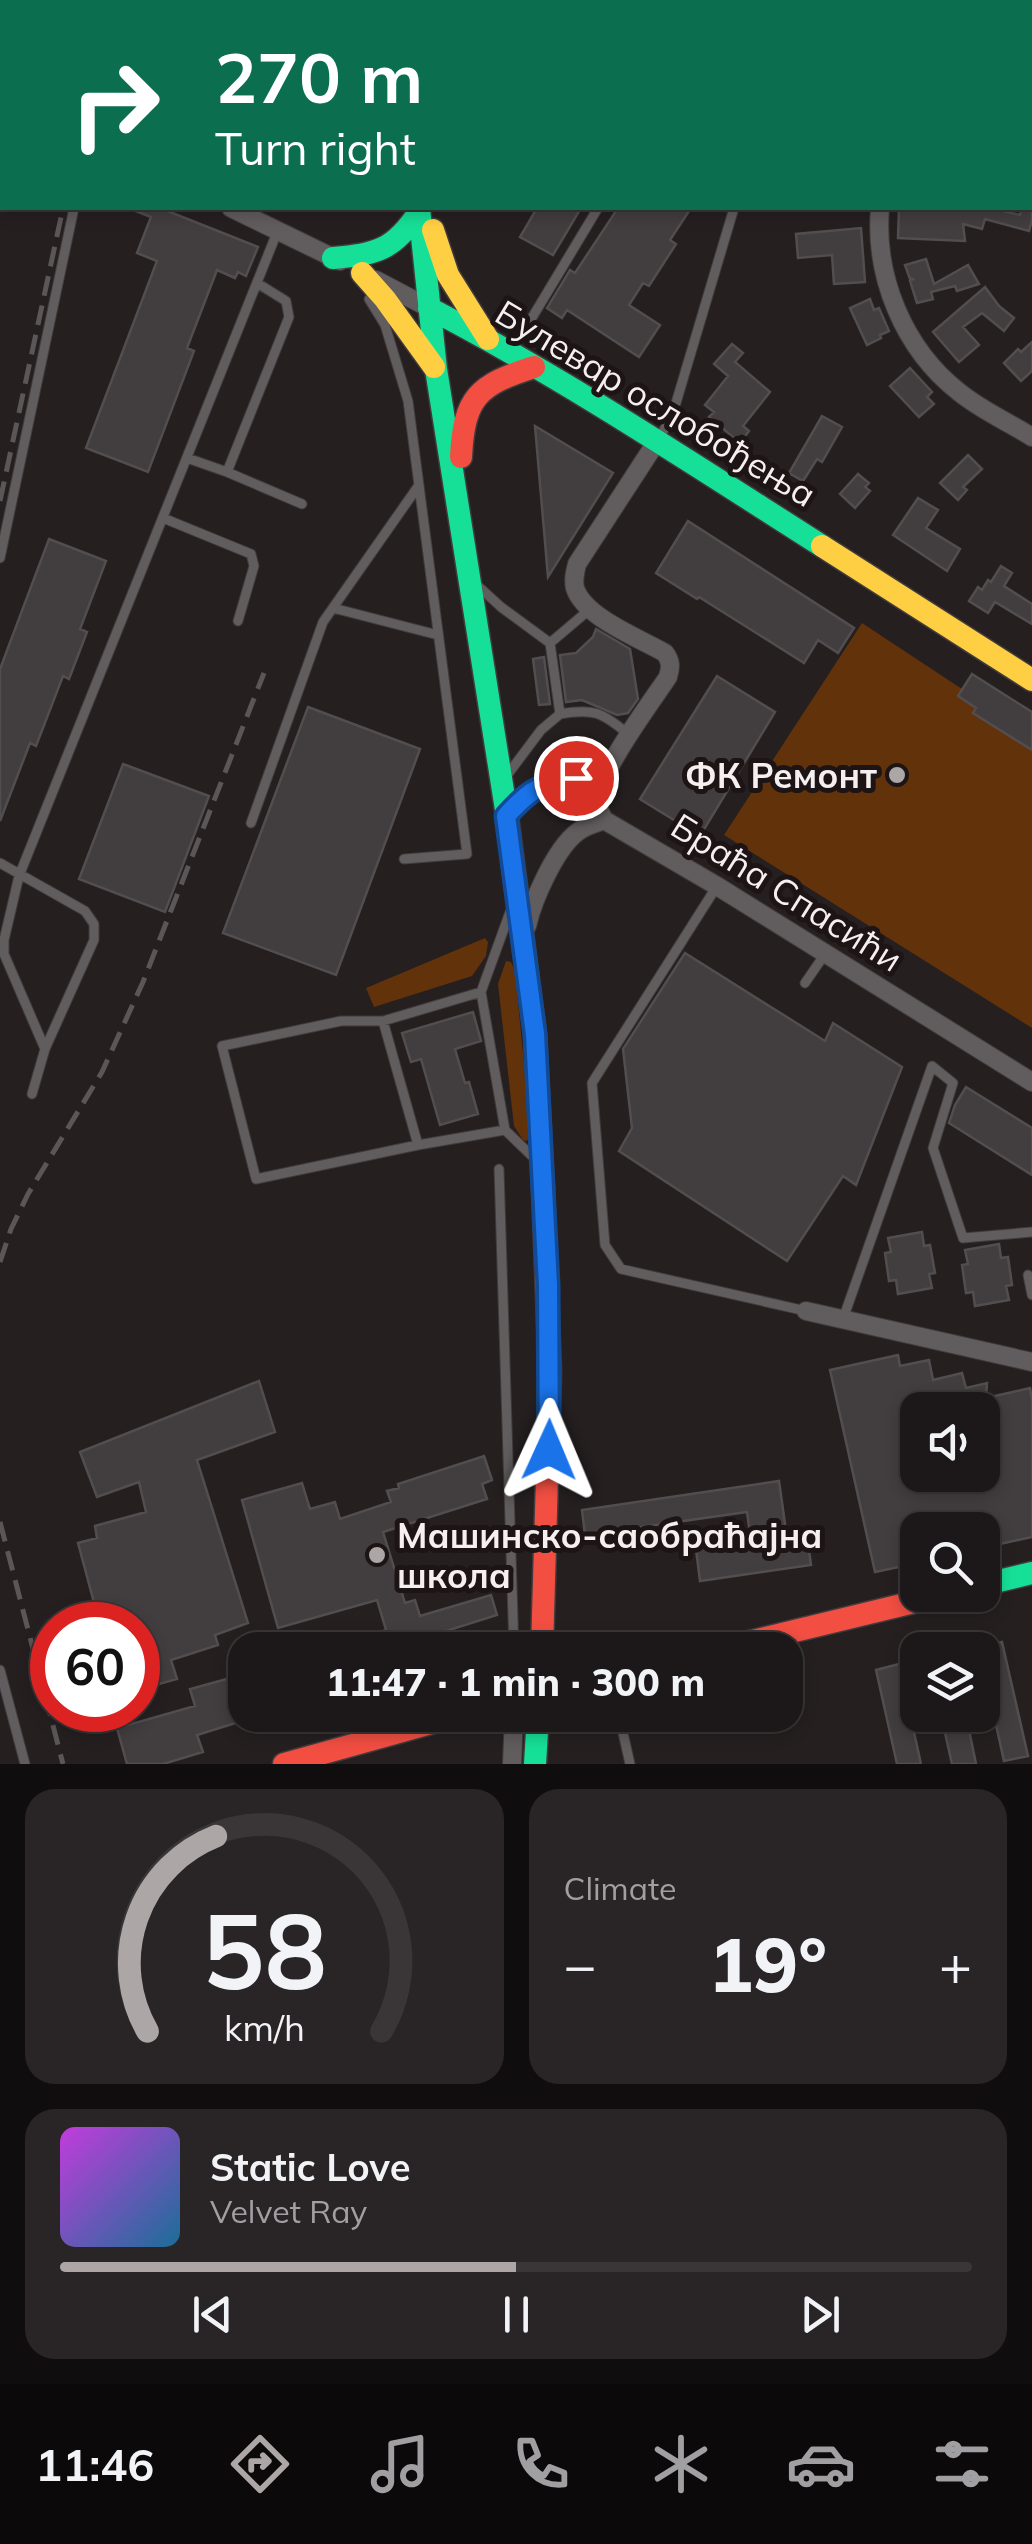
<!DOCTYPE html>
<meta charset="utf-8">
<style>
:root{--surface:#1c1718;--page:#292425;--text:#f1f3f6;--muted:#a09fa2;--line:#3a3637;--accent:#ada6a7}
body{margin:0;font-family:Mulish,sans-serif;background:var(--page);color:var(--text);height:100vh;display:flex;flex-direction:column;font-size:38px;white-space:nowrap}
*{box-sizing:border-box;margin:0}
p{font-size:32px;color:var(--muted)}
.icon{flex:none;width:55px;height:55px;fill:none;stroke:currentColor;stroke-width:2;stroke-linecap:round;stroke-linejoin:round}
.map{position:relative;height:1764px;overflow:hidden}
.details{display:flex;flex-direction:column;gap:25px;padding:25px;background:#0f0d0d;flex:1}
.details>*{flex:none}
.banner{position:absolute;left:0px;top:0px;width:1032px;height:210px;box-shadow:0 5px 15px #0003,0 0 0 2px var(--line);background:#0b6e4f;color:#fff;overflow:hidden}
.tools{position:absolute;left:900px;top:1392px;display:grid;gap:20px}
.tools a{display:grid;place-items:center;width:100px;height:100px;border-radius:20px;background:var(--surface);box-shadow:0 5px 15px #0003,0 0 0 2px var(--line);font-size:50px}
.speed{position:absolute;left:30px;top:1602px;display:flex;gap:20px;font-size:50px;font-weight:700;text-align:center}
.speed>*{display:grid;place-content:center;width:130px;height:130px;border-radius:50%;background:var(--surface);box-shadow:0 5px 15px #0003,0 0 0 2px var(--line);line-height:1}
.speed .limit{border:15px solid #d22;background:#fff;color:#111}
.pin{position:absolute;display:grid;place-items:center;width:85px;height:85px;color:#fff;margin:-42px;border:5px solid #fff;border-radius:50%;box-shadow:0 2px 10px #0007}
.me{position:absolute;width:110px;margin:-55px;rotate:1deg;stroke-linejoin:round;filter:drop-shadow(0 0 8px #0008)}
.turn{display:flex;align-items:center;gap:35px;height:210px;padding:0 50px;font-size:45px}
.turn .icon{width:130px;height:130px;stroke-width:2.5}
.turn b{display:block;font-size:70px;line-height:85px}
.big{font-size:75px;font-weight:800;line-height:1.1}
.details .widget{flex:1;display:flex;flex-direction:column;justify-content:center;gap:15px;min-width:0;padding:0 35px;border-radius:30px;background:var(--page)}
.details .dial{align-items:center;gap:0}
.dial svg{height:260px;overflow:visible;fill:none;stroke:var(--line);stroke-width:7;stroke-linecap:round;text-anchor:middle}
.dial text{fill:var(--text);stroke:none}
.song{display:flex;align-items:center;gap:30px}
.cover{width:120px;height:120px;border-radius:15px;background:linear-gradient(135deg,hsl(290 70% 55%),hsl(200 70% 35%))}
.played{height:10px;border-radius:5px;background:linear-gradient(90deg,var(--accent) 50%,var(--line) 50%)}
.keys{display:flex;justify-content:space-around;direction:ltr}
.heat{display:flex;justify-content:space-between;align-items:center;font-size:55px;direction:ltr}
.details .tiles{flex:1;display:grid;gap:25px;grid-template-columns:1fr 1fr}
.widget:last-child{grid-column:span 2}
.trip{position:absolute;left:228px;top:1632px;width:575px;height:100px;border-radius:30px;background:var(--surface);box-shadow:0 5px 15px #0003,0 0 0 2px var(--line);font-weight:800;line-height:100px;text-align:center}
.tab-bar{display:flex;height:160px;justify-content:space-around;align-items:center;background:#0b090a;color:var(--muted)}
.tab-bar .icon{width:70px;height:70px}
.tab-bar .selected{color:var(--accent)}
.tab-bar b{font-size:45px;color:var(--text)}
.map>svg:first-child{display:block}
</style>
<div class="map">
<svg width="1032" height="1764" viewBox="0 0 1032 1764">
<rect width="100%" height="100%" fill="#251f20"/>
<!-- green -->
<path fill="#62320a" d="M862,623L962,689L972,674L1032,714V1028L724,835Z
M485,938L488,942L486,956L472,976L374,1007L366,988Z
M506,961L511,962L515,971L531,1135L527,1141L523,1140L514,1126L498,984Z"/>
<!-- building -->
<path fill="#423d3e" stroke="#524d4f" stroke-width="2.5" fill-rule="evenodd" d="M1030,186H1032V220L1029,231L985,219L982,229L963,224L965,241L898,238L899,208H990L1020,215L1022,208H1030Z
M128,208H160L258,247L246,276L238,272L235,278L217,270L187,348L194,351L148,472L86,448L157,261L137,253L151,217Z
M537,208H581L553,255L520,237Z
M618,208H691L670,240L676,244L649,286L643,283L629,305L660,325L639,357L567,310L562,318L547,308L570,270L575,273Z
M861,228L865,282L834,284L832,255L798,258L796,234Z
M926,259L934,284L968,265L979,284L957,291L955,286L931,292L933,299L917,303L910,281L914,279H910L905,265Z
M985,287L999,306L1014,318L1004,331L982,313L963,327L979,345L959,362L933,332Z
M870,299L874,310L879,308L889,331L880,335L881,338L867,345L850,308Z
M1032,342V371L1021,381L1004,363L1018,349L1021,352Z
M732,344L743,353L735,362L770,392L743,426L749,431L740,443L709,417L714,412L705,405L728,376L714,364Z
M910,368L932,392L927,397L934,404L919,417L890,386Z
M822,416L842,427L822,462L817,459L803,481L789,473Z
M535,426L613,473L548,577Z
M968,455L982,469L963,487L967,490L958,500L940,483Z
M858,474L869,483L865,487L870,491L855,508L840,494Z
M918,498L938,510L926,528L960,549L947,571L893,535Z
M688,521L854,628L838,653L818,640L804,663L699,597L697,599L656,573Z
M49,539L106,561L80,629L87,632L69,679L63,676L36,746L30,743L0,821V669Z
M1001,566L1012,573L1004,586L1032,604V624L995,602L988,613L969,601L978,587L982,590L988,580L991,582Z
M596,629L630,649L638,699L628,713L617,715L582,700L566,702L560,655L576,653L593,637Z
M544,657L550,704L539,705L533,659Z
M972,674L1032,712V750L973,713L976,708L958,696Z
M717,676L775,712L700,836L640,799Z
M308,707L420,749L336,975L223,933Z
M123,764L209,796L165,912L79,879Z
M685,953L825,1041L833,1023L902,1067L856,1185L843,1176L787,1261L619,1151L632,1128L623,1049Z
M473,1012L481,1041L455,1049L465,1083L469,1082L478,1114L440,1125L421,1059L411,1062L402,1033Z
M966,1087L1032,1128V1175L949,1123L955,1105Z
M922,1232L924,1246L930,1245L935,1273L929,1274L932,1288L898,1294L896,1280L889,1281L885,1253L891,1252L888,1238Z
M999,1244L1001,1258L1008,1257L1012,1285L1006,1286L1009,1300L975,1306L973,1292L966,1293L962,1265L968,1264L965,1250Z
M898,1355L900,1366L929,1360L933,1380L962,1373L966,1388L987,1383L986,1398L1030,1388L1032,1399V1537L982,1548V1530H918V1563L875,1572L830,1370ZM918,1410H982V1475H918Z
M259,1381L275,1432L197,1460L248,1623L215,1635L218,1645L171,1660L177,1679L138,1690V1625H100L78,1543L97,1538L95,1526L146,1512L139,1482L97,1497L80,1452Z
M484,1456L492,1480L482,1484L487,1499L383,1532L405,1603L415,1600L420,1616L491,1595L497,1615L427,1637L430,1647L421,1650H386L380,1632L386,1630L377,1600L278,1628L242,1500L302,1483L310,1509L335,1502L340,1519L391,1502L387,1491L399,1488L398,1484Z
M779,1481L787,1538L807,1535L811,1565L700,1581L696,1549L751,1541L747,1512L585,1535L582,1510Z
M1002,1642L1028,1756L1004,1761L982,1661V1646Z
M899,1664L921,1764H897L876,1670Z
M245,1674V1720L197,1735L203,1752L163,1764H127L117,1728L195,1706L190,1689Z
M941,1715H966L976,1764H952Z"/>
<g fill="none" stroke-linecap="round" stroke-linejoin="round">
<defs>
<path id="lane" d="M704,0L708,2
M566,2L568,0
M369,299L385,325L408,401L467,854L404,859
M512,351L598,208
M660,437L673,413L734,208
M187,458L227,472L289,317L286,301L257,283
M227,472L302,504
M163,518L251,554L254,566L238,621
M0,558L74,208
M478,586L501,607L550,643
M333,608L438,635
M589,610L550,643L560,714C593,708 602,712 628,734
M508,774L541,730L560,714
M512,810C538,780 568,779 606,774
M251,823L323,622L419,485
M0,863L85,911L94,924V940L45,1049L32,1094
M717,886L592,1083L605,1245L621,1269L806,1311
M510,912L481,992L505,1130L533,1157
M805,983L825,954
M481,992L383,1021H341L222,1046L256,1179L418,1145L505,1130
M383,1021L418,1145
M45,1049L4,954V940L19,876L278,230
M499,1169L514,1650
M1028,1275L1032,1295
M843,1319L932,1066L953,1083L933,1148L963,1238L1032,1232
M0,1670L25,1764
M619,1715L630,1764"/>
<path id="street" d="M34,0L38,2
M75,2L76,0
M158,2L159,0
M989,2L991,0
M0,95L2,96
M231,208L340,261
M880,208C874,277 904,349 959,392C981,410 1008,422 1032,437
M376,280L429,308
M657,441L577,564C575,572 573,580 575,588C584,617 639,638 665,653C671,661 671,667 668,677C649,705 603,767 598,797C597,806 600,812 604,820L717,886L1032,1082
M527,926C533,900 557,843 582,829C588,825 597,823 604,820
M806,1311L1032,1362
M512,1764L514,1715"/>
<path id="fast" d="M416,0V2
M419,208L436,369L507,816L535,1034L543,1188
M333,258C377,254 394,250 419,212
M429,308C565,379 693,464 822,546
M982,1585L1032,1573
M535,1764L538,1715"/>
<path id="slow" d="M433,230L448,275L488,339
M362,273L385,299L434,367
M822,546L1032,680"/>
<path id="jam" d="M461,457C464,397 478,385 534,367
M542,1650L550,1373L543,1188
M716,1650L943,1595
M284,1764L460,1715"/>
</defs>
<!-- lane casing -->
<use href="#lane" stroke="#403b3c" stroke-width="11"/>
<!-- street casing -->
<use href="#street" stroke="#403b3c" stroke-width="20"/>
<!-- fast casing -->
<use href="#fast" stroke="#403b3c" stroke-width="25"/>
<!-- slow casing -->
<use href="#slow" stroke="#403b3c" stroke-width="25"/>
<!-- jam casing -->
<use href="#jam" stroke="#403b3c" stroke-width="25"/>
<!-- path -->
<path stroke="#5e5a5b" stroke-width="2.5" stroke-dasharray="10 5" stroke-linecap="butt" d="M798,2L799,0"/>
<!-- lane -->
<use href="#lane" stroke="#615c5d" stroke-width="9"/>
<!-- street -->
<use href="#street" stroke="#615c5d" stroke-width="18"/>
<!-- fast -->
<use href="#fast" stroke="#16e098" stroke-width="22"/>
<!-- slow -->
<use href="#slow" stroke="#ffcf43" stroke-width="22"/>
<!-- jam -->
<use href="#jam" stroke="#f24e42" stroke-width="22"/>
<!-- rail -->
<path stroke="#5b5657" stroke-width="5" stroke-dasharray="20 10" stroke-linecap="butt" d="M94,2L95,0
M0,501L63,208
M0,1262L11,1229L28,1194L102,1072L143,982L264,673
M0,1522L63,1764"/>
</g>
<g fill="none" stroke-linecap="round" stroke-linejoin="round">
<defs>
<path id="route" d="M549,1450L548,1285L535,1034L506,816C532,787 539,786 576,778"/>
</defs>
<!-- route casing -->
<use href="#route" stroke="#114b97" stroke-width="25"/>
<!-- route -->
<use href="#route" stroke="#1a73e8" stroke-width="18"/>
</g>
<!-- markers -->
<g fill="#ada6a7" stroke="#1d1415" stroke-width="4">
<circle cx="897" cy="775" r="10"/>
<circle cx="377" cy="1555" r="10"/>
</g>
<g text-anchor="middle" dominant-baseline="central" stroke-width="10" stroke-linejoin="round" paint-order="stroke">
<!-- street labels -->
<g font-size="35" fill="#f6eff0" stroke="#1d1415">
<text transform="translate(656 403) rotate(31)">Булевар ослобођења</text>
<text transform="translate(787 892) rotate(32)">Браћа Спасићи</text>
</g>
<!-- poi labels -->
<g font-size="35" font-weight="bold" fill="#f6eff0" stroke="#1d1415" text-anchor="end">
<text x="877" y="775">ФК Ремонт</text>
<text x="397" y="1535" text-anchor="start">Машинско-саобраћајна<tspan x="397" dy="40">школа</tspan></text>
</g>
</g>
</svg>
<div class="tools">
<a><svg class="icon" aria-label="sound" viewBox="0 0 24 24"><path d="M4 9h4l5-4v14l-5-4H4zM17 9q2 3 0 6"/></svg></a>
<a><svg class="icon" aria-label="search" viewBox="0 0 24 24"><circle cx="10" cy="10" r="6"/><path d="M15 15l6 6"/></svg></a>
<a><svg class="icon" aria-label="layers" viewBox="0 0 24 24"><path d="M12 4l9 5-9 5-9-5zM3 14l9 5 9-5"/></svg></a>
</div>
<div class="speed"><div class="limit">60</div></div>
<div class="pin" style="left:576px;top:778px;background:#d93025"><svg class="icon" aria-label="arrive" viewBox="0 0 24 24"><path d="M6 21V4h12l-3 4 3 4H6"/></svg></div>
<svg class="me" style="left:549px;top:1450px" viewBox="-20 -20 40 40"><path d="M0-17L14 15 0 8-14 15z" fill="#1a73e8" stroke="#fff" stroke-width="4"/></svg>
<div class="trip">11:47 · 1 min · 300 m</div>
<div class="banner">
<div class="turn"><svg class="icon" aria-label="right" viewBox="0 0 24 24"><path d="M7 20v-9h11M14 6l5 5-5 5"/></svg><div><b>270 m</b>Turn right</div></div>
</div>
</div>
<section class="details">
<div class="tiles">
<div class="widget dial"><svg viewBox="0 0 100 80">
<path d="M14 69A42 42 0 1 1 86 69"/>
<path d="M14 69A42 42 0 0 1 35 9" stroke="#ada6a7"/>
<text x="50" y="56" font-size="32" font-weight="700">58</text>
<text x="50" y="72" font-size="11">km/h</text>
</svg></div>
<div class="widget"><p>Climate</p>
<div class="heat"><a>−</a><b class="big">19°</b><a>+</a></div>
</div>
<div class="widget">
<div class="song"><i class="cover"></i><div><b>Static Love</b><p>Velvet Ray</p></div></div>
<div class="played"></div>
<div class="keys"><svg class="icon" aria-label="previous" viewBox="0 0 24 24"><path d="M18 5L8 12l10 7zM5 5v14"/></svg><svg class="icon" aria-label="pause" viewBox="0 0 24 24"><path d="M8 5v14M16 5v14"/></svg><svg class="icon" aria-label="next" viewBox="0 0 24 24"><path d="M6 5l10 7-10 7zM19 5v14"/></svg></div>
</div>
</div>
</section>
<nav class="tab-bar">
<b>11:46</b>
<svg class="icon selected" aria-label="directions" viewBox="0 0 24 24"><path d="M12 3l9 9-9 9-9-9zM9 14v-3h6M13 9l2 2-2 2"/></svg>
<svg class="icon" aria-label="music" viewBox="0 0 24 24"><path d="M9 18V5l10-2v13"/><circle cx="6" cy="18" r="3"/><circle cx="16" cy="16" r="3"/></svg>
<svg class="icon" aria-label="phone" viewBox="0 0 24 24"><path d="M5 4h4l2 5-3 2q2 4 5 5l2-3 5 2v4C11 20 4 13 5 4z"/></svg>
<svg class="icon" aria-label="climate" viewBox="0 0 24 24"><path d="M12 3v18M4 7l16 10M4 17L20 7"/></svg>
<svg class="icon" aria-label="car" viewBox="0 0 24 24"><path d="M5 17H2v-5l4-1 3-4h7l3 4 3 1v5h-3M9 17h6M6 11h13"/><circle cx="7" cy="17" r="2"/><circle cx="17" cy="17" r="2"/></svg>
<svg class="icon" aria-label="filters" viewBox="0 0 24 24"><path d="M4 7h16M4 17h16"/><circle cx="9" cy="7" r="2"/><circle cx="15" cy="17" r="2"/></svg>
</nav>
